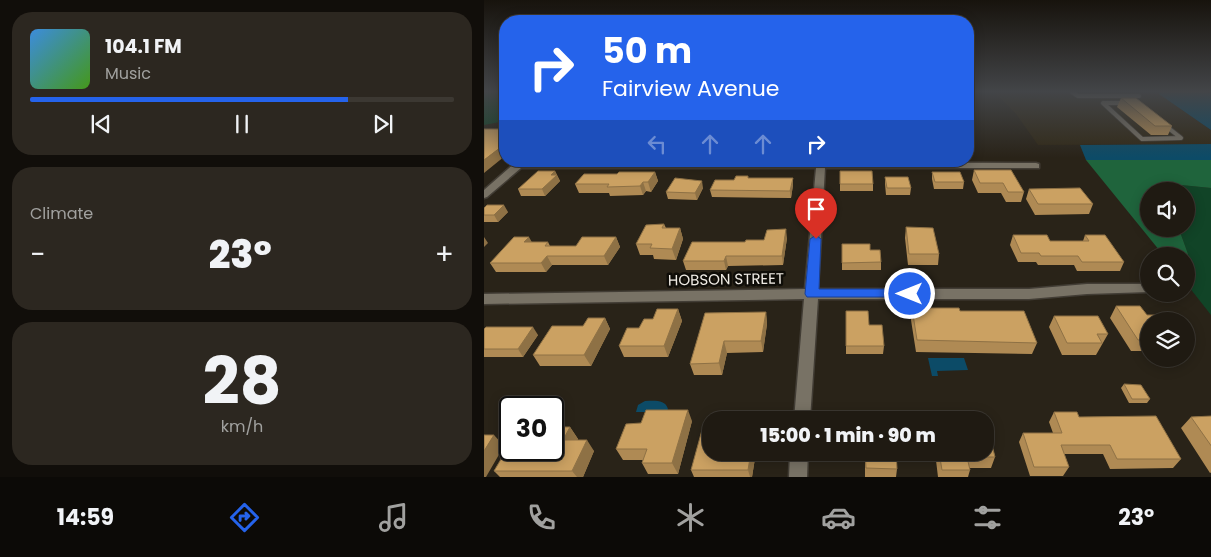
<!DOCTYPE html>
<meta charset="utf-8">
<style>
:root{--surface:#1f1a12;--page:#2c2720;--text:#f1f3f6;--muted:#a1a19f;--line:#3c3832;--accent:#2563eb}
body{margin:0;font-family:Poppins,sans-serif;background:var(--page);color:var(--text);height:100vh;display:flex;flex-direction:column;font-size:19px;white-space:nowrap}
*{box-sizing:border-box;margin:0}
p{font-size:16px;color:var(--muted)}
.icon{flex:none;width:28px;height:28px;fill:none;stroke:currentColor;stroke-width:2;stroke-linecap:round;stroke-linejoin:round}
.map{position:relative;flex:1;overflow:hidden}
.details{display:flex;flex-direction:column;gap:12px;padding:12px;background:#110e0a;width:484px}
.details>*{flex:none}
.guide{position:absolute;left:15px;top:15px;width:475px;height:152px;border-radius:20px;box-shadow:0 2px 12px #0003,0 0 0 1px var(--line);background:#2563eb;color:#fff;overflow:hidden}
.buttons{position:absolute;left:656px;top:182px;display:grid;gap:10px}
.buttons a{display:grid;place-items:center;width:55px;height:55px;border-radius:50%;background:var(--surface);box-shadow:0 2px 12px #0003,0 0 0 1px var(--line);font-size:25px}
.speed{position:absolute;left:15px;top:396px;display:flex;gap:10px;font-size:25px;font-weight:700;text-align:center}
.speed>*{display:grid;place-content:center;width:65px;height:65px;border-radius:50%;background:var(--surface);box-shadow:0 2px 12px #0003,0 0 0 1px var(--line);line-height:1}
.speed .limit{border:2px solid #111;border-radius:8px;background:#fff;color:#111}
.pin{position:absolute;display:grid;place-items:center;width:42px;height:42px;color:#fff;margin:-51px -21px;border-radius:50% 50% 50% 0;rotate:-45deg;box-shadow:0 0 5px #0007}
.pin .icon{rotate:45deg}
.me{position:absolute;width:55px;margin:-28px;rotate:270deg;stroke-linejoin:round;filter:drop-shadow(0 0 4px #0008)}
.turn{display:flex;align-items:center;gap:18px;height:105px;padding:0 20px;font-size:22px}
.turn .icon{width:65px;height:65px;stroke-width:2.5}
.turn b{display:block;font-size:35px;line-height:42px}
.lanes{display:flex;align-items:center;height:48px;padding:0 20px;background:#0003;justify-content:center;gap:25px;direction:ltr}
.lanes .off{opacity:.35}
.big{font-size:38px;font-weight:800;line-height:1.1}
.details .widget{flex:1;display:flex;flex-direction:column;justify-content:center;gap:8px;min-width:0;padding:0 18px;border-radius:20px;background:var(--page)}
.details .dial{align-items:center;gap:0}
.dial b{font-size:65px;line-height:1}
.song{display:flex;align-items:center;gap:15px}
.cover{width:60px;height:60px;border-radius:8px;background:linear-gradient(135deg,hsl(210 70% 55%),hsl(100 70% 35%))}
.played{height:5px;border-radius:2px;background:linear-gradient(90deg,var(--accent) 75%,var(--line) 75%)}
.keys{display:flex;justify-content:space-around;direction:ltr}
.heat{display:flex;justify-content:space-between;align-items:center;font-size:28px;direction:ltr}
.trip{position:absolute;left:218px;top:411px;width:292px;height:50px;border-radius:20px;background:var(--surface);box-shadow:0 2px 12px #0003,0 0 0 1px var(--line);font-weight:800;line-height:50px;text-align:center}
.menu{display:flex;height:80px;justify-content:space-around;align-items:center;background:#0c0a07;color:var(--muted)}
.menu .icon{width:35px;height:35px}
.menu .on{color:var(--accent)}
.menu b{font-size:22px;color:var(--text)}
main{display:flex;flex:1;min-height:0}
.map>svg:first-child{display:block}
</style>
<main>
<section class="details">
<div class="widget">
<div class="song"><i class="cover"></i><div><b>104.1 FM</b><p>Music</p></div></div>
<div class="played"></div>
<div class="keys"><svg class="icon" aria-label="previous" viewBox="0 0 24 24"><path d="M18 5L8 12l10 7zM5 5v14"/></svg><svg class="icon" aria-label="pause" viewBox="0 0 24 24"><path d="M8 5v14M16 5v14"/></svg><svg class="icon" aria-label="next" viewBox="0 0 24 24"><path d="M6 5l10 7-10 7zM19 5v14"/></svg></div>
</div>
<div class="widget"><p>Climate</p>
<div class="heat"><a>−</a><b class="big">23°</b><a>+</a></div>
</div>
<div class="widget dial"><b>28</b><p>km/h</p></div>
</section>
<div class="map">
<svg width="728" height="477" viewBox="0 0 728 477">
<rect width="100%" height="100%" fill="#292318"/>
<!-- built -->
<path fill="#312917" d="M510,92H676L675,94L727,130V144L554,145L532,114Z"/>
<!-- green -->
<path fill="#114427" d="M5,92H21V121L0,125V94Z
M697,185L727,188V315L705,287L704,254L695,229H702V191H691Z"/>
<!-- forest -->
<path fill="#1f643c" d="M602,160H727V188L697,185L691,191H665V229H695L704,254L705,287L703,284L702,256H680Z"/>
<!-- water -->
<path fill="#0c4b67" d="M676,92H722L727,93V130L675,94Z
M727,144V160H602L596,145Z
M444,358H480L484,370L453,371L454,376H448Z
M161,401C170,401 181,399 184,409L182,412H152L154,405Z"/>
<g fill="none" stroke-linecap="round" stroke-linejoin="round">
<defs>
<path id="lane" d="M588,92L594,96H655
M619,103H653L697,138L658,139Z"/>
<path id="street" d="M33,161L552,163L555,164V168H341L334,289H545L603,284H665V292L603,294L545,299H334L326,420H310L320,299L0,304V294L321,289L332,168H37L3,197L0,198V190Z
M306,452H324L323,477H305Z"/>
</defs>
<!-- lane casing -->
<use href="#lane" stroke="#423d35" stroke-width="5.5"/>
<!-- street casing -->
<use href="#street" stroke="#423d35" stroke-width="3"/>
<!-- lane -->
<use href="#lane" stroke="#787265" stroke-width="4"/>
<!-- street -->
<use href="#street" fill="#787265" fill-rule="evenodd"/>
</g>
<!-- wall -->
<path fill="#af8a54" d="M637,98L688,126L684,135H667L633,107Z
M490,170L540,192L537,202H522L517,193H494L488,180Z
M71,171L76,181L61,196H37L34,189Z
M356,171L389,184V191H356Z
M171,172L174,181L167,192L162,191L159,195L126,196L125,193H95L91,184L133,174Z
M448,172L480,182L479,189H450L448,179Z
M264,176V178H309V185L307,198L228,197L226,190L250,180Z
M401,177L427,188L426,195H402L401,184Z
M219,188L213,200L184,199L182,192Z
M545,189L609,204L605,214L551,215L542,199Z
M0,208L24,212L14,222H0Z
M180,224L182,228H196L199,239L192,260L170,259L169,255H156L152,244Z
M422,227L455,254L454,265H424L421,238Z
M529,235L566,241H599L601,235L640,262L636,271H593L590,265H554L552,262H534L526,245Z
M132,237L136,247L124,265H68L62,272H12L6,263L48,242H64L66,246H92Z
M303,238L299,265L244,266L242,270H202L199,261L261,242L280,240Z
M358,244L386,250L397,262V270H358Z
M632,306L665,321V351H647L626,318Z
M428,308L476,311L553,343L548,354L432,352L427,320Z
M194,309L198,321L184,357H140L135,346L155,328L169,319Z
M362,311L385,325L400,346L399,354H362Z
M282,312L283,324L279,352L243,353L238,375H210L206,364Z
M570,316L624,334L612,355H578L565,327Z
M121,318L126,329L107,366H56L49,355L99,326Z
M0,329L54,335L39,357H0Z
M702,334L707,340L702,346Z
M640,384L666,399L663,403H645L637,388Z
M570,412L595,417L697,459L689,468L626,469L619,454H580L585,467L579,476H546L535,442L539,433H569L565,422Z
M728,416V472L726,473L697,428L707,417Z
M449,417H501L511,457L507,468H486V470L484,477H454L451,452H501V420H449Z
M208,421L194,474H164L158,463L159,460H139L132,449Z
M86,427L94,439L93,440L110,451L99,477H16L10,471L26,450Z
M226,452H272L268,477H210L207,470Z
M381,452H422V455L413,454V469L412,477H381Z"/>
<!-- shaded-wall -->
<path fill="#8e7145" d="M21,144V156L0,173V160Z
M71,171L76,181L61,196L58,189L67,175Z
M171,172L174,181L167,192L164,182Z
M309,178V185L307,198L306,191Z
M218,181L219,188L213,200L211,193Z
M159,182L162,191L159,195L156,186Z
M20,205L24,212L14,222L10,215Z
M196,228L199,239L192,260L188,249Z
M302,229L303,238L299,265L298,256Z
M0,237L4,243L0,247Z
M45,237L50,246L40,242Z
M132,237L136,247L124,265L120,256Z
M63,256L68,265L62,272L57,263Z
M242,256L244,266L242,270L240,261Z
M194,309L198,321L184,357L180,346Z
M282,312L283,324L279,352L277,341Z
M121,318L126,329L107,366L100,355Z
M49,327L54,335L39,357L34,349Z
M240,341L243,353L238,375L235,363Z
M204,410L208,421L194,474L188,463Z
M86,427L94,439L88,451L79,440Z
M10,435L20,446L2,477H0V451Z
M103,440L110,451L99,477H93L88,471Z
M267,452H272L268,477H266L264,470Z"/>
<!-- building -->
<path fill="#cba162" stroke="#8e7145" d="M637,98H652L688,126H671Z
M0,129H21V144L0,160Z
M490,170H527L540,192H524L519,183H496Z
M54,171H71L67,175H73L58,189H34Z
M356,171H388L389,184H356Z
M135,172H171L164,182H159L156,186L123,187L125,184H91L100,174H133Z
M448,172H476L480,182H451Z
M252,176H264V178H309L306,191L226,190L231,180H250Z
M401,177H424L427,188H403Z
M191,178L218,181L211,193L182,192Z
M596,188L609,204H554L545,189Z
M3,205H20L10,215H0V208Z
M180,224L178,228H196L188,249L166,248L168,244H152L162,225Z
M422,227L449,228L455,254H425Z
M302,229L298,256H242L240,261H199L208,242H261L262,240H280L283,230Z
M529,235H563L566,241H605L601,235H621L640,262H598L594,256H557L555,253H537Z
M30,237H45L40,242H64L61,246H92L98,237H132L120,256H63L57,263H6Z
M358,244H386V250H396L397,262L358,263Z
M632,306H656L663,315H688L693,321H665V340H654Z
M428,308H475L476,311H540L553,343L433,340Z
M173,309H194L180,346H135L143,328H155L160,319H169Z
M362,311H384L385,325H398L400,346H362Z
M282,312L277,341H240L235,363L206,364L221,313Z
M570,316H614L624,334H613L618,343H583Z
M104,318H121L100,355H49L68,326H99Z
M2,327H49L34,349H0V329Z
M702,334L707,340H702Z
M640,384L657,385L666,399H648Z
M162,410H204L188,463H158L163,449H132L142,424L157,423Z
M570,412H593L595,417L672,416L697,459H633L626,445H577L585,467H550L539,433H578Z
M257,415H274L273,420H257Z
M728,416V447L707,417Z
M366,417H421V420H366Z
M449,417H501L511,457H483L486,470H458L455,452H501V420H450Z
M69,427H86L79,440H103L88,471H10L26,444V450H69Z
M218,430H226V452H267L264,470H207Z
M0,435H10L0,451Z
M381,452H412L413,469L382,468Z"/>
<!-- sky -->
<linearGradient id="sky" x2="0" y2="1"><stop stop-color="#17130d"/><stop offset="0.58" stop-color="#434548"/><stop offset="1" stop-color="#434548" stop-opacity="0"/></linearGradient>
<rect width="728" height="158" fill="url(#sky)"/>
<!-- route -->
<path fill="#2563eb" stroke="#184099" d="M332,235L337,239L335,289H426L431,291L433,294L431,297H323L321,294L326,239Z"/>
<g text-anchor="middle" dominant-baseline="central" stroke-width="5" stroke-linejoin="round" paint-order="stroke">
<!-- street labels -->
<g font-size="15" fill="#efebe4" stroke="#0f0d08">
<text transform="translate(242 279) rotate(-1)">HOBSON STREET</text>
</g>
</g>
</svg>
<div class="buttons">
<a><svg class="icon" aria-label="sound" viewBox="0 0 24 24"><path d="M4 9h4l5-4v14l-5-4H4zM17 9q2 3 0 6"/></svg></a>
<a><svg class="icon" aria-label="search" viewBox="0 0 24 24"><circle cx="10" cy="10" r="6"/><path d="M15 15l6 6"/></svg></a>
<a><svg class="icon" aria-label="layers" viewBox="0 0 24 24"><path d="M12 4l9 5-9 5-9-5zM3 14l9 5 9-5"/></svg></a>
</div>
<div class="speed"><div class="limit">30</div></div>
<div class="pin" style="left:332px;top:239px;background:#d93025"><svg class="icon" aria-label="arrive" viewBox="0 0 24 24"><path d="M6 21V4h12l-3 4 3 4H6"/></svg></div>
<svg class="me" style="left:426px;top:294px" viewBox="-20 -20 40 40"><circle r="17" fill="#2563eb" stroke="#fff" stroke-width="3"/><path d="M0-11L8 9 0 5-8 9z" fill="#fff"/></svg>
<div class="trip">15:00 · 1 min · 90 m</div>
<div class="guide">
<div class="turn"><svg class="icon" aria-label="right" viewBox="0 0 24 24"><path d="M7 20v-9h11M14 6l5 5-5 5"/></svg><div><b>50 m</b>Fairview Avenue</div></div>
<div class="lanes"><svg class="icon off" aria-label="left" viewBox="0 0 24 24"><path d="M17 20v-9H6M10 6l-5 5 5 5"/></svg><svg class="icon off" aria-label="ahead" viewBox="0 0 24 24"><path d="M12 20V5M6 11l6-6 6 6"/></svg><svg class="icon off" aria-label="ahead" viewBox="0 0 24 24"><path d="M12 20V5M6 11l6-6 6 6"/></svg><svg class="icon" aria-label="right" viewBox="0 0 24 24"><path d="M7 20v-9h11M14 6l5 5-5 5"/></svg></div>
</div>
</div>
</main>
<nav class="menu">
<b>14:59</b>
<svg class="icon on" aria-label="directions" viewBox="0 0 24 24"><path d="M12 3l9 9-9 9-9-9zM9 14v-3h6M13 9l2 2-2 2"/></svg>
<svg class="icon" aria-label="music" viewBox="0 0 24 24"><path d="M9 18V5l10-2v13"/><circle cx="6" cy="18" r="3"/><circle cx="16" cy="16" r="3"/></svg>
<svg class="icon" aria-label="phone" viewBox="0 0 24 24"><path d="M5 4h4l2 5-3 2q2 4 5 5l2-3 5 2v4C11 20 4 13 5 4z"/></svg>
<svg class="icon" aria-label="climate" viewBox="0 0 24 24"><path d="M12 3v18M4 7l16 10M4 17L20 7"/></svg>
<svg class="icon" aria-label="car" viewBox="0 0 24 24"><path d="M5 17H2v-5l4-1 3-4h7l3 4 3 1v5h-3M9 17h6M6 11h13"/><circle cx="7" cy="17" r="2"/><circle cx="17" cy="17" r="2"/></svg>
<svg class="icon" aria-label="filters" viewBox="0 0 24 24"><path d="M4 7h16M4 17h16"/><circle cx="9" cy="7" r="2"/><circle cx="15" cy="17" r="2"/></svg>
<b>23°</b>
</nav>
